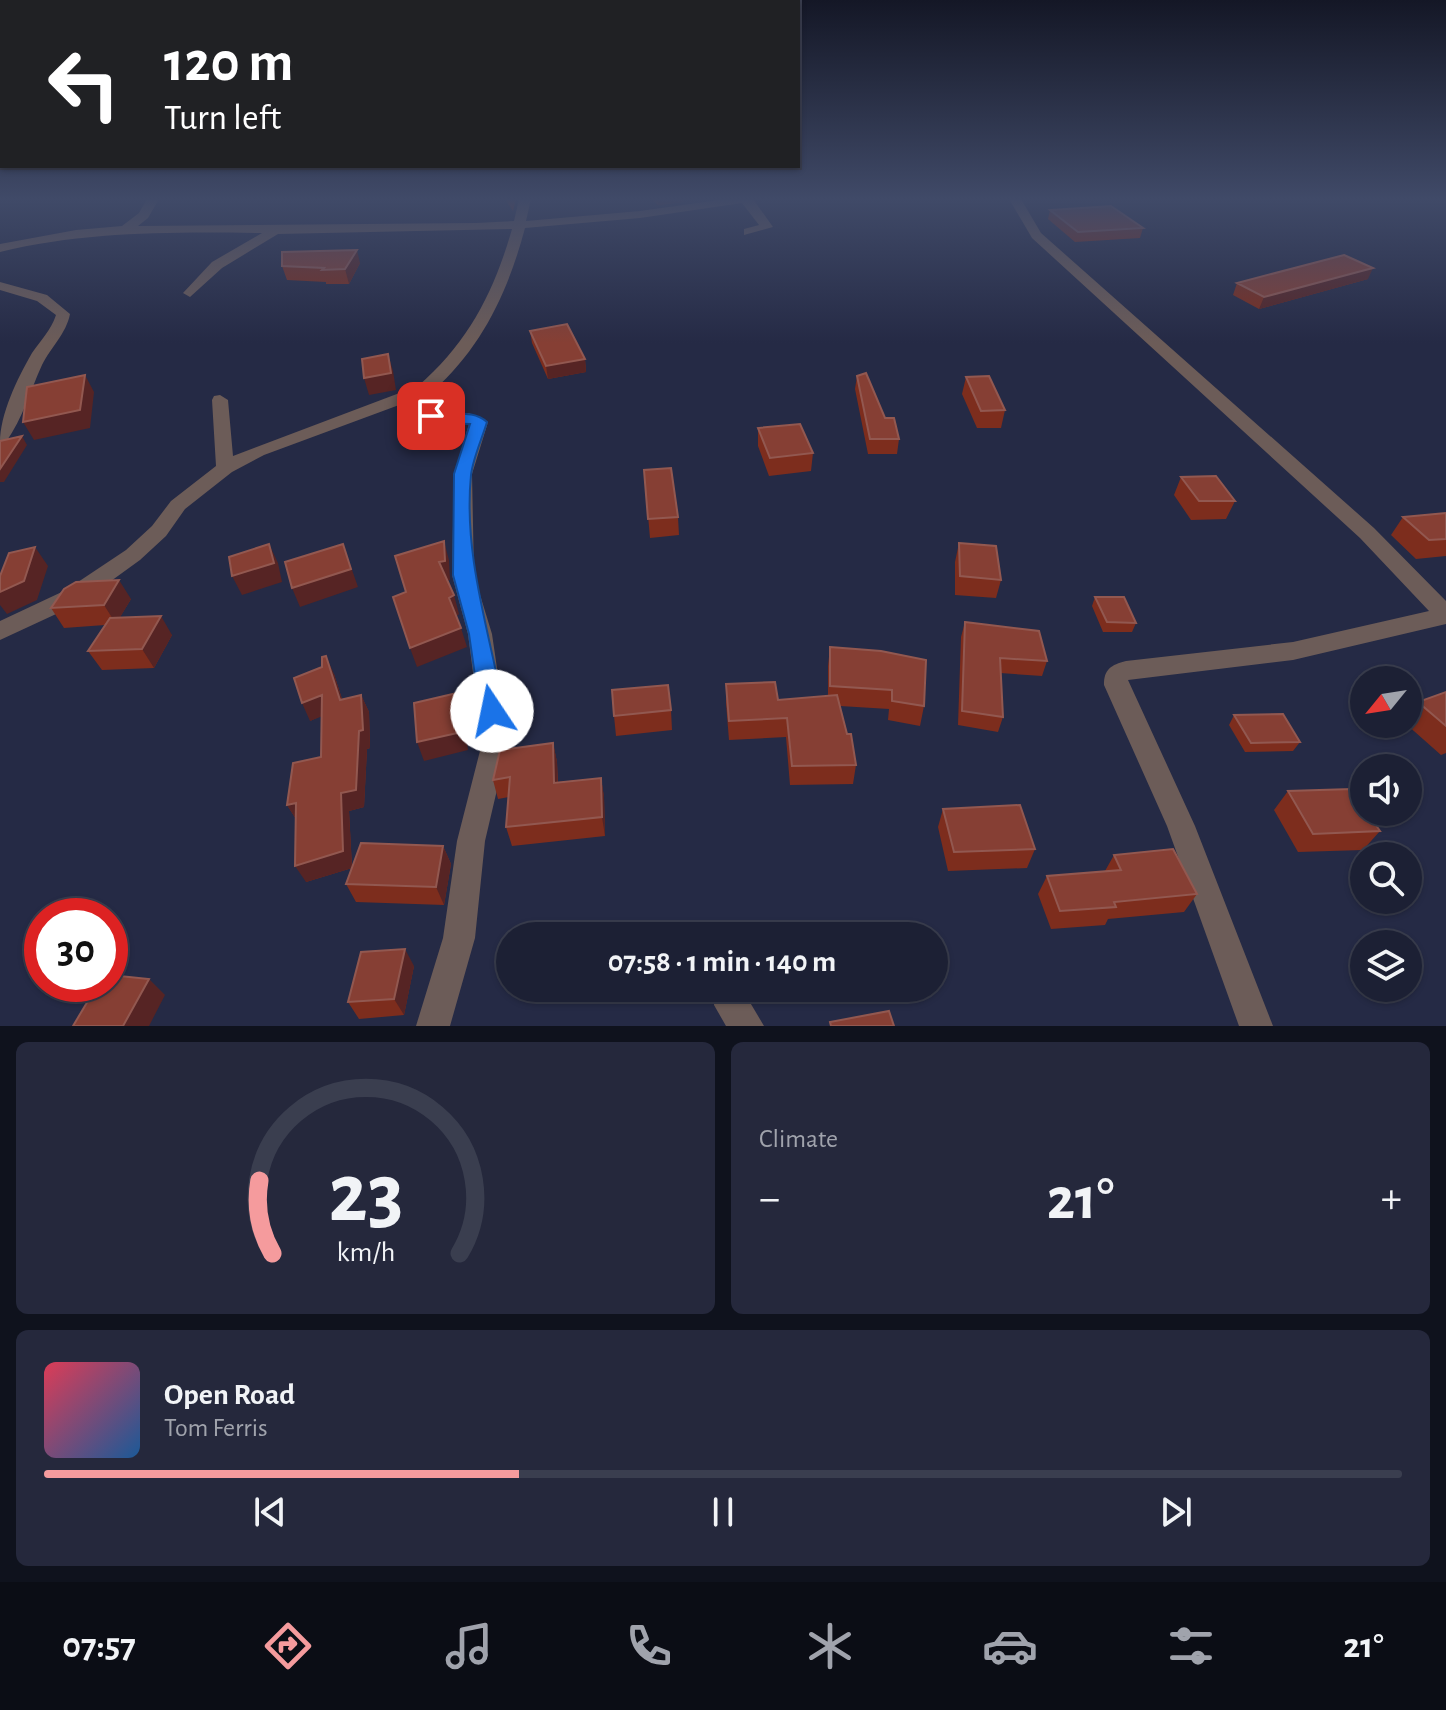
<!DOCTYPE html>
<meta charset="utf-8">
<style>
:root{--surface:#1c2034;--page:#25283c;--text:#f1f3f6;--muted:#a0a3ac;--line:#3a3e4f;--accent:#f59b9d}
body{margin:0;font-family:"Alegreya Sans",sans-serif;background:var(--page);color:var(--text);height:100vh;display:flex;flex-direction:column;font-size:30px;white-space:nowrap}
*{box-sizing:border-box;margin:0}
p{font-size:26px;color:var(--muted)}
.icon{flex:none;width:44px;height:44px;fill:none;stroke:currentColor;stroke-width:2;stroke-linecap:round;stroke-linejoin:round}
.map{position:relative;height:1026px;overflow:hidden}
.sheet{display:flex;flex-direction:column;gap:16px;padding:16px;background:#0f121d;flex:1}
.sheet>*{flex:none}
.hud{position:absolute;left:0px;top:0px;width:800px;height:168px;box-shadow:0 2px 6px #0004,0 0 0 2px var(--line);background:#202124;color:#fff;overflow:hidden}
.needle{width:52px;rotate:240deg}
.fabs{position:absolute;left:1350px;top:666px;display:grid;gap:16px}
.fabs a{display:grid;place-items:center;width:72px;height:72px;border-radius:50%;background:var(--surface);box-shadow:0 2px 6px #0004,0 0 0 2px var(--line);font-size:40px}
.speed{position:absolute;left:24px;top:898px;display:flex;gap:16px;font-size:40px;font-weight:700;text-align:center}
.speed>*{display:grid;place-content:center;width:104px;height:104px;border-radius:50%;background:var(--surface);box-shadow:0 2px 6px #0004,0 0 0 2px var(--line);line-height:1}
.speed .limit{border:12px solid #d22;background:#fff;color:#111}
.pin{position:absolute;display:grid;place-items:center;width:68px;height:68px;color:#fff;margin:-34px;border-radius:16px;box-shadow:0 4px 12px #0006}
.me{position:absolute;width:88px;margin:-44px;rotate:349deg;stroke-linejoin:round;filter:drop-shadow(0 0 6px #0008)}
.turn{display:flex;align-items:center;gap:28px;height:168px;padding:0 32px;font-size:36px}
.turn .icon{width:104px;height:104px;stroke-width:2.5}
.turn b{display:block;font-size:56px;line-height:68px}
.big{font-size:60px;font-weight:700;line-height:1.1}
.sheet .widget{flex:1;display:flex;flex-direction:column;justify-content:center;gap:12px;min-width:0;padding:0 28px;border-radius:12px;background:var(--page)}
.sheet .dial{align-items:center;gap:0}
.dial svg{height:208px;overflow:visible;fill:none;stroke:var(--line);stroke-width:7;stroke-linecap:round;text-anchor:middle}
.dial text{fill:var(--text);stroke:none}
.song{display:flex;align-items:center;gap:24px}
.cover{width:96px;height:96px;border-radius:12px;background:linear-gradient(135deg,hsl(350 70% 55%),hsl(210 70% 35%))}
.played{height:8px;border-radius:4px;background:linear-gradient(90deg,var(--accent) 35%,var(--line) 35%)}
.keys{display:flex;justify-content:space-around;direction:ltr}
.heat{display:flex;justify-content:space-between;align-items:center;font-size:44px;direction:ltr}
.sheet .tiles{flex:1;display:grid;gap:16px;grid-template-columns:1fr 1fr}
.widget:last-child{grid-column:span 2}
.trip{position:absolute;left:496px;top:922px;width:452px;height:80px;border-radius:40px;background:var(--surface);box-shadow:0 2px 6px #0004,0 0 0 2px var(--line);font-weight:700;line-height:80px;text-align:center}
.tab-bar{display:flex;height:128px;justify-content:space-around;align-items:center;background:#0b0d15;color:var(--muted)}
.tab-bar .icon{width:56px;height:56px}
.tab-bar .current{color:var(--accent)}
.tab-bar b{font-size:36px;color:var(--text)}
.map>svg:first-child{display:block}
</style>
<div class="map">
<svg width="1446" height="1026" viewBox="0 0 1446 1026">
<rect width="100%" height="100%" fill="#252a45"/>
<g fill="none" stroke-linecap="round" stroke-linejoin="round">
<!-- minor -->
<path fill="#6c5c58" fill-rule="evenodd" d="M147,199H159L148,218L138,226L476,223L514,221L519,199H531L526,221L640,211L726,199H753L773,227L744,235V229L759,225L742,203L640,218L525,228C508,292 482,347 433,391L440,413H469L488,422L472,474L474,575L492,634L508,743L485,841L475,938L450,1026H416L443,938L457,841L482,743L468,634L452,575L454,474L469,424L427,422L418,398L264,455L232,472L185,509L166,536L140,560L82,602L0,640V621L66,590L126,550L152,526L171,501L216,466L212,400L214,396L220,395L228,400L233,456L418,386C468,343 494,292 512,229L278,234L222,268L190,297L183,293L212,262L262,233C173,232 87,231 0,252V244L76,230L122,226L139,213Z
M1009,199H1021L1041,233L1374,528L1446,601V624L1293,660L1128,680L1195,826L1273,1026H1239L1167,826L1104,685C1104,669 1111,665 1126,661L1293,642L1429,611L1360,538L1032,238Z
M0,282L47,295L70,314C66,334 51,347 42,365C30,391 23,418 6,442L0,443C0,414 17,379 32,353C41,340 51,330 56,315L37,301L0,290Z
M715,988H747L748,999L764,1026H726L714,1005Z"/>
</g>
<!-- wall -->
<path fill="#7d2d1d" d="M505,199H516L513,211Z
M651,199H682L683,202L658,205Z
M1050,210L1143,228L1140,238L1075,242L1048,219Z
M360,263L349,284H326V282L287,280L282,266Z
M1368,279L1259,309L1233,295L1237,283Z
M530,331L585,359L586,372L548,379L532,343Z
M857,376L899,439L897,454H868L855,389Z
M966,377L1005,410L1001,428H977L962,394Z
M758,428L813,453L811,471L769,476L758,446Z
M644,470L678,517L679,535L650,538Z
M1181,477L1235,501L1226,519L1191,520L1174,495Z
M1446,513V556L1416,559L1391,535L1403,517Z
M959,543L1001,580L996,598L955,595V562Z
M1095,597L1136,623L1132,632H1103L1092,606Z
M131,599L120,617L172,635L154,668L102,670L88,651L105,625L64,628L51,608Z
M965,622L1047,661L1042,676L1000,673L1003,717L998,732L958,725L961,637Z
M830,647L924,706L920,726L888,720L889,709L840,706L856,765L853,784L790,785L786,737L729,740L726,703V684L778,700L828,696V666Z
M334,674L342,699L361,695L369,712L370,748L367,749L364,807L349,811L352,867L443,846L451,864L444,905L356,902L346,884L352,868L306,882L296,819L287,805L321,757V716L310,721Z
M1446,692V753L1441,755L1406,724H1408V714L1418,702Z
M671,710L672,730L616,736L614,716Z
M1234,715L1300,742L1293,751L1245,752L1229,725Z
M553,743L557,762L558,782L601,778L604,797L605,836L512,846L506,827L509,797L498,799L493,780Z
M1288,791L1380,831L1363,850L1298,852L1274,810Z
M943,809L1035,849L1027,868L948,871L938,827Z
M1114,855L1197,894L1184,912L1108,919L1105,925L1051,929L1038,894L1047,876L1105,871Z
M414,966L404,1015L359,1019L348,1002Z"/>
<!-- shaded-wall -->
<path fill="#562424" d="M658,199H682L683,202L658,205Z
M357,250L360,263L349,284L345,269Z
M1373,268L1368,279L1259,309L1264,297Z
M388,354L393,371L396,390L369,395L364,378Z
M585,359L586,372L548,379L546,366Z
M85,375L94,392L90,428L34,440L23,422Z
M22,436L27,445L4,482H0V469Z
M444,541L449,560L450,580L445,581L439,562Z
M269,544L278,563L282,582L242,595L232,576Z
M343,544L358,587L300,607L292,588Z
M35,547L48,566L37,600L7,614L0,605V592Z
M119,580L131,599L116,624L104,605Z
M454,595L459,614L455,618L449,598Z
M161,616L172,635L154,668L142,649Z
M461,628L467,647L417,667L410,648Z
M326,656L334,674L348,718L340,700Z
M457,693L463,712L468,750L424,761L417,742Z
M322,695L330,713L310,721L302,703Z
M361,695L369,712L370,748L367,749L364,807L349,811L352,868L306,882L295,866L341,793Z
M553,743L557,762L558,802L554,783Z
M601,778L604,797L605,836L602,817Z
M296,803L298,822L287,805Z
M443,846L451,864L444,905L436,887Z
M405,949L414,966L404,1015L394,999Z
M149,979L165,995L149,1026H123Z"/>
<!-- building -->
<path fill="#863f34" stroke="#925850" stroke-width="2" d="M1111,206L1143,228L1078,232L1050,210Z
M357,250L345,269L322,270L324,268L282,266V252Z
M1344,255L1373,268L1264,297L1237,283Z
M567,324L585,359L546,366L530,331Z
M388,354L391,373L364,378L362,359Z
M866,373L885,418H894L899,439H870L857,376Z
M85,375L80,410L23,422L27,387Z
M989,376L1005,410L981,411L966,377Z
M800,424L813,453L770,458L758,428Z
M22,436L0,469V441Z
M671,468L678,517L648,519L644,470Z
M1216,476L1235,501H1199L1181,477Z
M1446,513V539L1429,540L1403,517Z
M444,541L445,561L439,562L454,595L449,598L461,628L410,648L393,597L406,592L395,556Z
M959,543L996,546L1001,580L960,576Z
M269,544L274,563L232,576L229,557Z
M343,544L351,569L292,588L285,562Z
M35,547L24,581L0,592V576L9,553Z
M119,580L104,605L51,608L64,589L76,582Z
M1095,597H1124L1136,623L1107,622Z
M161,616L142,649L88,651L110,618Z
M965,622L1039,631L1047,661L1000,658L1003,717L962,711Z
M830,647L881,651L926,660L924,706L892,701V690L830,686Z
M326,656L340,700L361,695L363,730L359,731L356,790L341,793L343,851L295,866L296,803L287,805L293,763L321,757L322,695L302,703L294,678L322,667V657Z
M775,682L778,700L837,695L847,734H851L856,765L792,766L787,718L729,721L726,684Z
M668,685L671,710L614,716L612,690Z
M1446,692V726L1418,702Z
M457,693L462,732L417,742L414,703Z
M1283,714L1300,742L1251,743L1234,715Z
M553,743L554,783L601,778L602,817L506,827L510,777L493,780L500,750Z
M1352,789L1364,808V812H1367L1380,831L1313,834L1288,791Z
M1020,805L1035,849L954,852L943,809Z
M361,843L443,846L436,887L346,884Z
M1173,849L1197,894L1114,902L1116,907L1060,911L1047,876L1121,870L1114,855Z
M70,914H93L92,916H69Z
M405,949L394,999L348,1002L361,952Z
M110,975L149,979L123,1026H73L98,984H110Z
M889,1011L894,1026H831L830,1022Z"/>
<!-- sky -->
<linearGradient id="sky" x2="0" y2="1"><stop stop-color="#141726"/><stop offset="0.58" stop-color="#404a68"/><stop offset="1" stop-color="#404a68" stop-opacity="0"/></linearGradient>
<rect width="1446" height="343" fill="url(#sky)"/>
<!-- route -->
<path fill="#1a73e8" stroke="#114b97" stroke-width="2" d="M431,411C450,417 471,408 487,422C482,439 473,458 471,475C463,556 490,633 504,711L500,718H484L480,711L469,634L453,575L454,474L470,424L431,423L423,416Z"/>
</svg>
<div class="fabs">
<a><svg class="needle" viewBox="-14 -14 28 28"><path d="M0-13l5 13h-10z" fill="#e53935"/><path d="M0 13l5-13h-10z" fill="#a0a3ac"/></svg></a>
<a><svg class="icon" aria-label="sound" viewBox="0 0 24 24"><path d="M4 9h4l5-4v14l-5-4H4zM17 9q2 3 0 6"/></svg></a>
<a><svg class="icon" aria-label="search" viewBox="0 0 24 24"><circle cx="10" cy="10" r="6"/><path d="M15 15l6 6"/></svg></a>
<a><svg class="icon" aria-label="layers" viewBox="0 0 24 24"><path d="M12 4l9 5-9 5-9-5zM3 14l9 5 9-5"/></svg></a>
</div>
<div class="speed"><div class="limit">30</div></div>
<div class="pin" style="left:431px;top:416px;background:#d93025"><svg class="icon" aria-label="arrive" viewBox="0 0 24 24"><path d="M6 21V4h12l-3 4 3 4H6"/></svg></div>
<svg class="me" style="left:492px;top:711px" viewBox="-20 -20 40 40"><circle r="19" fill="#fff"/><path d="M0-13L10 11 0 6-10 11z" fill="#1a73e8"/></svg>
<div class="trip">07:58 · 1 min · 140 m</div>
<div class="hud">
<div class="turn"><svg class="icon" aria-label="left" viewBox="0 0 24 24"><path d="M17 20v-9H6M10 6l-5 5 5 5"/></svg><div><b>120 m</b>Turn left</div></div>
</div>
</div>
<section class="sheet">
<div class="tiles">
<div class="widget dial"><svg viewBox="0 0 100 80">
<path d="M14 69A42 42 0 1 1 86 69"/>
<path d="M14 69A42 42 0 0 1 9 41" stroke="#f59b9d"/>
<text x="50" y="56" font-size="32" font-weight="700">23</text>
<text x="50" y="72" font-size="11">km/h</text>
</svg></div>
<div class="widget"><p>Climate</p>
<div class="heat"><a>−</a><b class="big">21°</b><a>+</a></div>
</div>
<div class="widget">
<div class="song"><i class="cover"></i><div><b>Open Road</b><p>Tom Ferris</p></div></div>
<div class="played"></div>
<div class="keys"><svg class="icon" aria-label="previous" viewBox="0 0 24 24"><path d="M18 5L8 12l10 7zM5 5v14"/></svg><svg class="icon" aria-label="pause" viewBox="0 0 24 24"><path d="M8 5v14M16 5v14"/></svg><svg class="icon" aria-label="next" viewBox="0 0 24 24"><path d="M6 5l10 7-10 7zM19 5v14"/></svg></div>
</div>
</div>
</section>
<nav class="tab-bar">
<b>07:57</b>
<svg class="icon current" aria-label="directions" viewBox="0 0 24 24"><path d="M12 3l9 9-9 9-9-9zM9 14v-3h6M13 9l2 2-2 2"/></svg>
<svg class="icon" aria-label="music" viewBox="0 0 24 24"><path d="M9 18V5l10-2v13"/><circle cx="6" cy="18" r="3"/><circle cx="16" cy="16" r="3"/></svg>
<svg class="icon" aria-label="phone" viewBox="0 0 24 24"><path d="M5 4h4l2 5-3 2q2 4 5 5l2-3 5 2v4C11 20 4 13 5 4z"/></svg>
<svg class="icon" aria-label="climate" viewBox="0 0 24 24"><path d="M12 3v18M4 7l16 10M4 17L20 7"/></svg>
<svg class="icon" aria-label="car" viewBox="0 0 24 24"><path d="M5 17H2v-5l4-1 3-4h7l3 4 3 1v5h-3M9 17h6M6 11h13"/><circle cx="7" cy="17" r="2"/><circle cx="17" cy="17" r="2"/></svg>
<svg class="icon" aria-label="filters" viewBox="0 0 24 24"><path d="M4 7h16M4 17h16"/><circle cx="9" cy="7" r="2"/><circle cx="15" cy="17" r="2"/></svg>
<b>21°</b>
</nav>
